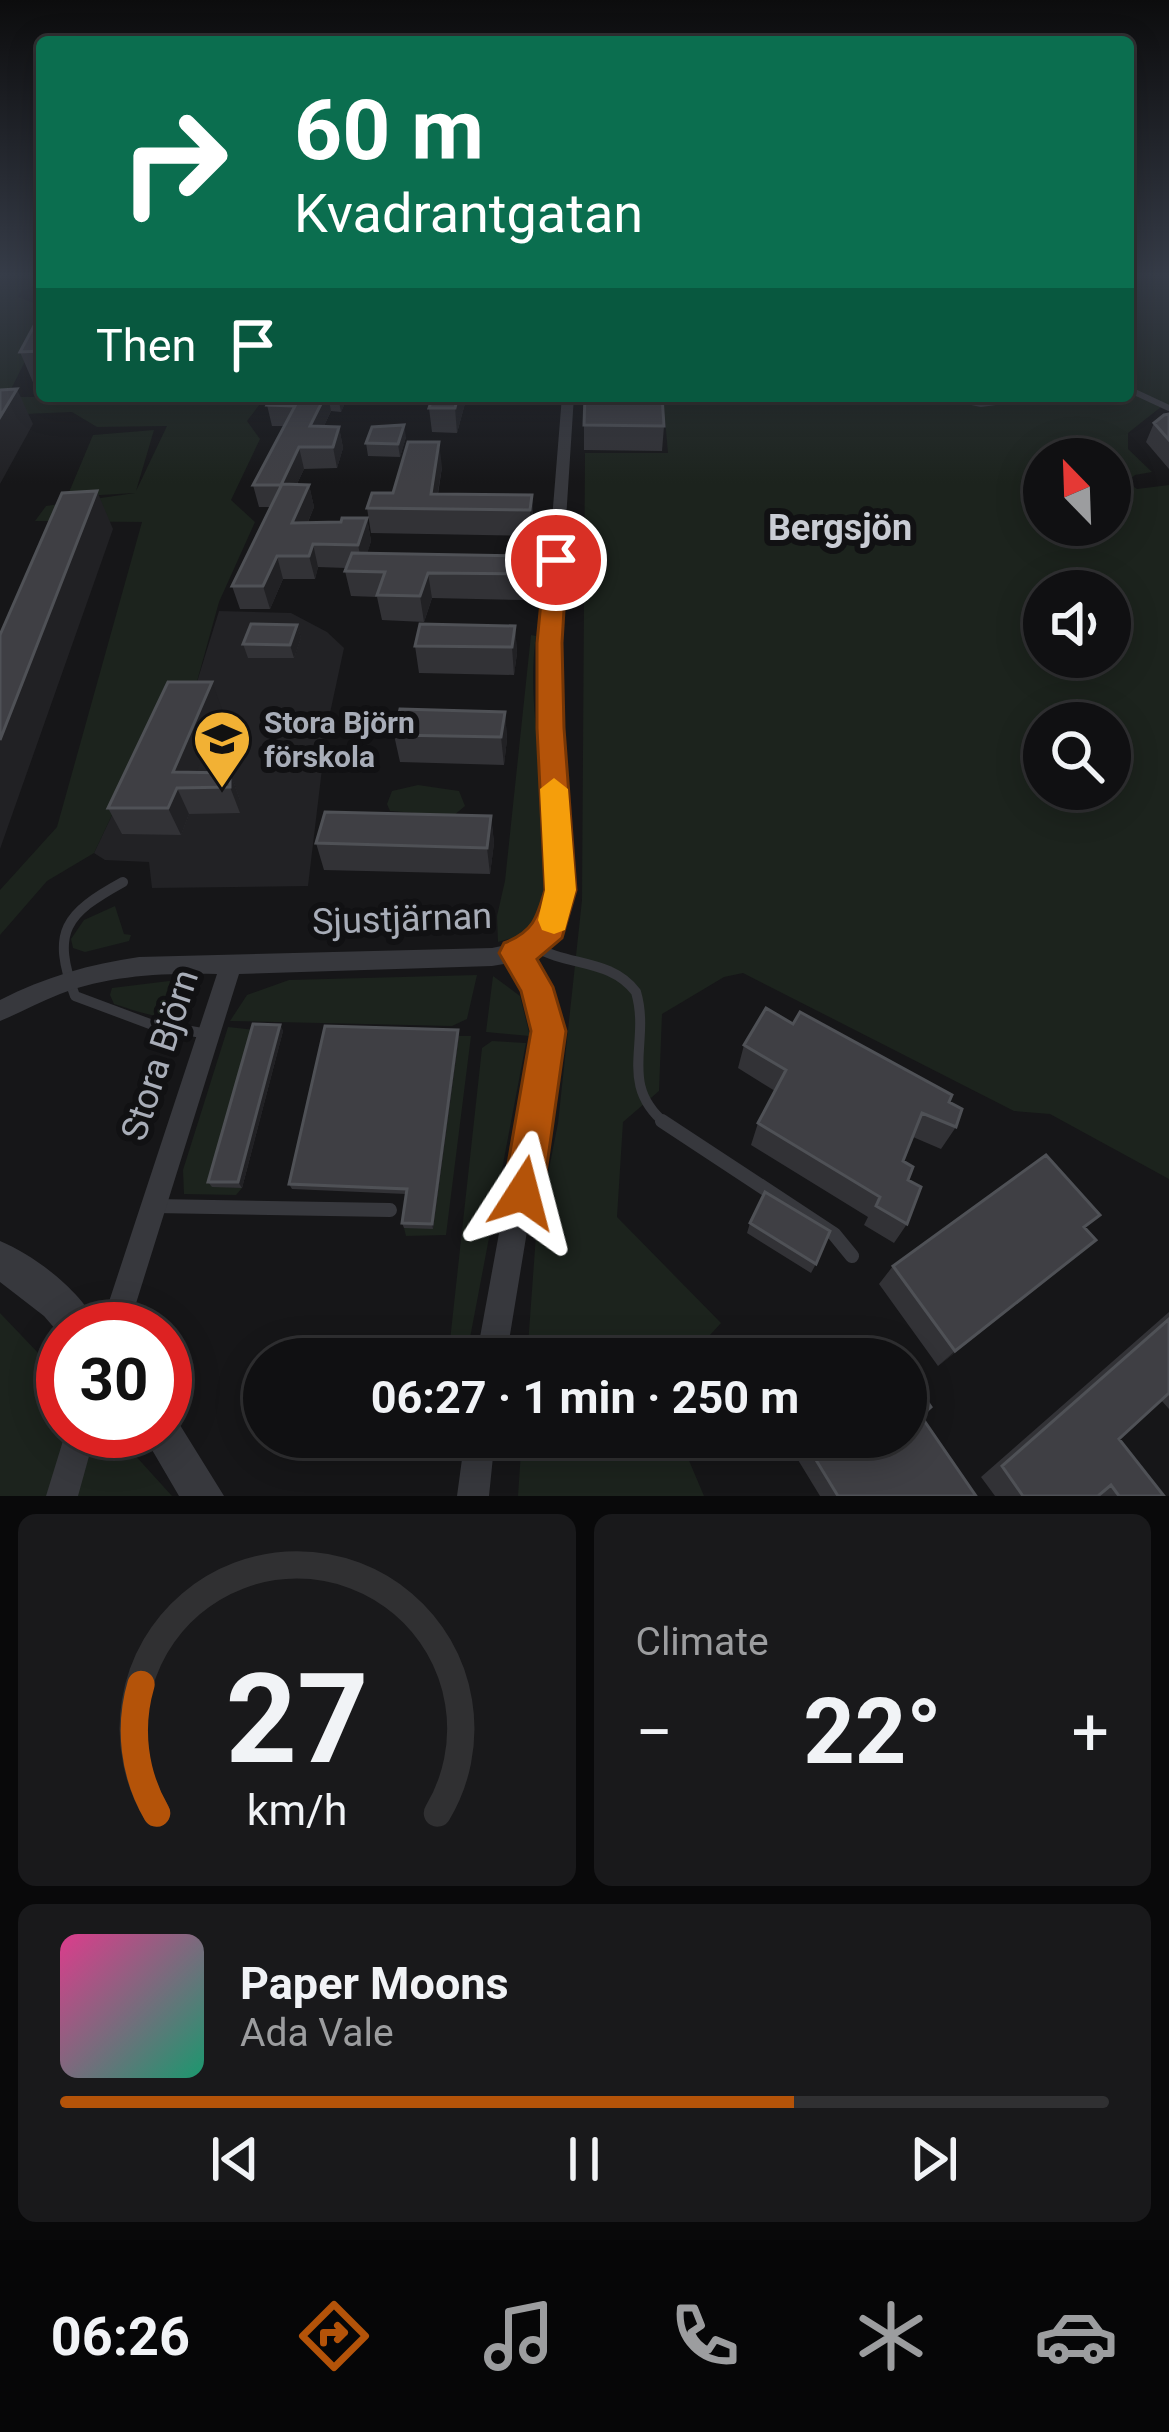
<!DOCTYPE html>
<meta charset="utf-8">
<style>
:root{--surface:#101012;--page:#19191b;--text:#f1f3f6;--muted:#9c9d9f;--line:#303032;--accent:#b45309}
body{margin:0;font-family:Roboto,sans-serif;background:var(--page);color:var(--text);height:100vh;display:flex;flex-direction:column;font-size:45px;white-space:nowrap}
*{box-sizing:border-box;margin:0}
p{font-size:39px;color:var(--muted)}
.icon{flex:none;width:66px;height:66px;fill:none;stroke:currentColor;stroke-width:2;stroke-linecap:round;stroke-linejoin:round}
.map{position:relative;height:1496px;overflow:hidden}
.details{display:flex;flex-direction:column;gap:18px;padding:18px;background:#09090a;flex:1}
.details>*{flex:none}
.hud{position:absolute;left:36px;top:36px;width:1098px;height:366px;border-radius:12px;box-shadow:0 6px 30px #0003,0 0 0 3px var(--line);background:#0b6e4f;color:#fff;overflow:hidden}
.needle{width:78px;rotate:337deg}
.buttons{position:absolute;left:1023px;top:438px;display:grid;gap:24px}
.buttons a{display:grid;place-items:center;width:108px;height:108px;border-radius:50%;background:var(--surface);box-shadow:0 6px 30px #0003,0 0 0 3px var(--line);font-size:60px}
.speed{position:absolute;left:36px;top:1302px;display:flex;gap:24px;font-size:60px;font-weight:700;text-align:center}
.speed>*{display:grid;place-content:center;width:156px;height:156px;border-radius:50%;background:var(--surface);box-shadow:0 6px 30px #0003,0 0 0 3px var(--line);line-height:1}
.speed .limit{border:18px solid #d22;background:#fff;color:#111}
.pin{position:absolute;display:grid;place-items:center;width:102px;height:102px;color:#fff;margin:-51px;border:6px solid #fff;border-radius:50%;box-shadow:0 3px 12px #0007}
.me{position:absolute;width:132px;margin:-66px;rotate:9deg;stroke-linejoin:round;filter:drop-shadow(0 0 9px #0008)}
.turn{display:flex;align-items:center;gap:42px;height:252px;padding:0 60px;font-size:54px}
.turn .icon{width:156px;height:156px;stroke-width:2.5}
.turn b{display:block;font-size:84px;line-height:102px}
.then{display:flex;align-items:center;height:114px;padding:0 60px;background:#0003;gap:24px;font-size:45px}
.big{font-size:90px;font-weight:700;line-height:1.1}
.details .card{flex:1;display:flex;flex-direction:column;justify-content:center;gap:18px;min-width:0;padding:0 42px;border-radius:18px;background:var(--page)}
.details .dial{align-items:center;gap:0}
.dial svg{height:312px;overflow:visible;fill:none;stroke:var(--line);stroke-width:7;stroke-linecap:round;text-anchor:middle}
.dial text{fill:var(--text);stroke:none}
.song{display:flex;align-items:center;gap:36px}
.cover{width:144px;height:144px;border-radius:18px;background:linear-gradient(135deg,hsl(330 70% 55%),hsl(160 70% 35%))}
.played{height:12px;border-radius:6px;background:linear-gradient(90deg,var(--accent) 70%,var(--line) 70%)}
.keys{display:flex;justify-content:space-around;direction:ltr}
.heat{display:flex;justify-content:space-between;align-items:center;font-size:66px;direction:ltr}
.details .tiles{flex:1;display:grid;gap:18px;grid-template-columns:1fr 1fr}
.card:last-child{grid-column:span 2}
.trip{position:absolute;left:243px;top:1338px;width:684px;height:120px;border-radius:60px;background:var(--surface);box-shadow:0 6px 30px #0003,0 0 0 3px var(--line);font-weight:700;line-height:120px;text-align:center}
.dock{display:flex;height:192px;justify-content:space-around;align-items:center;background:#060607;color:var(--muted)}
.dock .icon{width:84px;height:84px}
.dock .selected{color:var(--accent)}
.dock b{font-size:54px;color:var(--text)}
.map>svg:first-child{display:block}
</style>
<div class="map">
<svg width="1169" height="1496" viewBox="0 0 1169 1496">
<rect width="100%" height="100%" fill="#161618"/>
<!-- built -->
<path fill="#222225" d="M219,611L291,613L327,632L344,648L327,727L308,886L152,888L149,862L105,860L94,853L164,705L196,685Z"/>
<!-- green -->
<path fill="#1c231d" fill-rule="evenodd" d="M0,274H42V285L21,291L18,297L42,306V328L7,397L266,396L247,421L260,439L231,500L255,522L219,602L196,685L164,705L94,853L47,881L0,935V890L57,827L142,522L35,521L46,506L135,493L67,497L93,435L154,430L136,491L167,426L97,427L72,412L0,415Z
M1128,274H1169V406L1161,407L1128,433V449L1152,472L1135,475L1127,482L1137,489L1169,485V1179L1050,1114L1014,1111L743,973L724,977L662,1014L659,1091L623,1122L617,1217L721,1323L688,1359H527L536,1235L558,1123L582,900L585,453H668L663,396H1128ZM1044,459H1110V525H1044ZM1044,591H1110V657H1044ZM1044,723H1110V789H1044Z
M531,635L536,636C523,725 559,814 546,903C544,916 535,925 526,934L498,942L497,916L505,881Z
M418,785L459,791L465,806L453,816L390,811L387,804L392,791Z
M115,906L124,934L131,935L129,941L85,952L73,948L71,939L84,920Z
M477,975L467,1019L452,1026L230,1021L247,995L289,980Z
M493,976L520,996L530,1036L486,1032Z
M169,981L181,985L193,1000C176,1029 141,1012 114,1004L110,995L112,988Z
M228,1027L256,1030L212,1186L242,1188L236,1195L184,1194L183,1170Z
M459,1036H471L446,1235L406,1236L404,1228H433Z
M492,1041L526,1043L466,1359H448L482,1048Z
M0,1313L63,1379V1431H113L172,1496H0Z
M522,1437H679L704,1496H518Z"/>
<g fill="none" stroke-linecap="round" stroke-linejoin="round">
<!-- service-far2 -->
<path stroke="#37383d" stroke-width="6" d="M1128,389L1169,408
M945,396L981,404L1039,396"/>
<!-- service-far1 -->
<path stroke="#37383d" stroke-width="10" d="M123,882C65,914 51,931 75,996L150,1024L208,1034
M534,946C568,967 610,958 636,992C651,1043 617,1084 666,1124"/>
<!-- service -->
<path stroke="#37383d" stroke-width="14" d="M662,1121L834,1234L852,1256
M155,1206L390,1210"/>
<!-- minor -->
<path fill="#37383d" fill-rule="evenodd" d="M562,396H574L558,643L570,889C566,919 556,942 529,957L547,987L560,1031L506,1359H476L536,1031L526,990L510,963L492,966L239,974L128,1329H100L217,974C164,973 110,975 60,994C39,1002 20,1013 0,1021V1000C45,977 90,964 139,957L492,948C531,941 543,928 550,889L542,643Z
M66,1431H96L78,1496H46Z
M465,1437H495L489,1496H457Z"/>
<!-- tertiary -->
<path fill="#37383d" fill-rule="evenodd" d="M0,1241C36,1256 84,1293 99,1329H63V1338L44,1316L0,1282Z
M165,1412L175,1417L224,1496H179L141,1431H165Z"/>
</g>
<!-- wall -->
<path fill="#323236" d="M42,311V386L35,387L20,352Z
M272,396H348L341,412L331,411L324,426L339,427L343,448L337,468L304,469L297,484L309,485L314,507L308,522H341L367,518L371,541L367,553L525,556L526,582L524,600L432,598L424,622L382,620L377,597L351,596L345,571L346,568L318,567L315,579H283L270,609H240L232,586L271,507H259L253,485L284,426H272L267,405Z
M433,396H467L457,433L432,432L429,408Z
M1169,414V469L1146,442L1154,423Z
M584,425L664,426L662,451L584,450Z
M406,437L400,457L368,456L366,443Z
M442,467L438,494L532,495L533,520L531,536L371,533L367,508Z
M297,625L301,638L294,658H248L243,644Z
M515,626L517,653L514,675L419,673L415,646Z
M222,709L196,772L230,773L240,800V813L189,814L181,835L122,834L108,808Z
M505,712L507,739L504,765L400,762L394,735Z
M491,816L494,843L490,874L324,870L316,843Z
M793,1024L949,1102L956,1127L941,1149L913,1137L903,1161L908,1180L907,1224L894,1243L864,1225L868,1217L751,1145L758,1123L775,1091L738,1068L744,1045Z
M280,1025L283,1031L242,1188L212,1187L208,1182Z
M459,1036L433,1229L404,1228L402,1223L406,1194L292,1189L289,1184Z
M1100,1215L1085,1228L1096,1240L938,1366L879,1284L893,1266Z
M750,1223L816,1264L811,1273L747,1233Z
M1169,1312V1409L1161,1400L1119,1439L1164,1496H995L981,1477Z
M784,1437H906L976,1496H820Z"/>
<!-- shaded-wall -->
<path fill="#212124" d="M17,389L33,424L0,484V417Z
M325,396H328L331,411L314,447L310,426Z
M338,396H348L341,412Z
M458,396H467L457,433L455,408Z
M404,425L406,437L400,457L398,444Z
M339,427L343,448L337,468L333,447Z
M439,442L442,467L435,509L431,494Z
M299,447L304,469L286,507L281,485Z
M309,485L314,507L298,545L292,523Z
M97,491L113,529L0,849V740Z
M532,495L533,520L531,536L530,510Z
M367,518L371,541L363,568L358,545Z
M313,544L318,567L315,579L309,556Z
M277,556L283,579L270,609L263,586Z
M525,556L526,582L524,600L523,574Z
M428,573L432,598L424,622L420,596Z
M297,625L301,638L294,658L290,645Z
M515,626L517,653L514,675L512,647Z
M212,682L222,709L190,788L173,772Z
M505,712L507,739L504,765L501,737Z
M230,773L240,800V813L230,787Z
M177,788L189,814L181,835L168,808Z
M491,816L494,843L490,874L487,848Z
M280,1025L283,1031L242,1188L238,1182Z
M458,1030L459,1036L433,1229L432,1224Z
M1096,1240L1074,1259L938,1366L955,1351Z"/>
<!-- building -->
<path fill="#3f3f44" stroke="#4f5156" stroke-width="3" d="M42,311V351L20,352Z
M17,389L0,417V390Z
M272,396H325L310,426L339,427L333,447H299L281,485H253L295,406L267,405Z
M433,396H458L455,408H429Z
M585,396H662L664,426L584,425Z
M1169,414V440L1154,423L1164,415Z
M404,425L398,444L366,443L372,427Z
M408,442H439L431,494L532,495L530,510L367,508L372,493H393Z
M282,484L309,485L292,523L341,522L342,518H367L358,545L313,544L309,556H277L263,586H232Z
M97,491L0,740V635L62,493Z
M352,553L525,556L523,574L428,573L420,596L377,595L385,572L345,571Z
M251,624L297,625L290,645L243,644Z
M420,624L515,626L512,647L415,646Z
M168,682H212L173,772L230,773V787L177,788L168,808H108Z
M400,709L505,712L501,737L394,735Z
M325,812L491,816L487,848L316,843Z
M766,1008L793,1024L800,1012L952,1095L949,1102L962,1109L956,1127L922,1113L903,1161L913,1167L908,1180L921,1187L907,1224L876,1206L880,1197L758,1123L786,1070L744,1045Z
M253,1024L280,1025L238,1182H208Z
M325,1026L458,1030L432,1224L402,1223L407,1189L289,1184Z
M1046,1155L1100,1215L1084,1227L1096,1240L955,1351L893,1266Z
M765,1192L830,1231L816,1264L750,1223Z
M1169,1319V1393L1119,1439L1164,1496H1119L1111,1485L1098,1496H1023L1002,1466Z
M906,1371L931,1407L921,1416L976,1496H838L802,1437H906Z"/>
<!-- sky -->
<linearGradient id="sky" x2="0" y2="1"><stop stop-color="#0c0c0d"/><stop offset="0.57" stop-color="#363c48"/><stop offset="1" stop-color="#363c48" stop-opacity="0"/></linearGradient>
<rect width="1169" height="483" fill="url(#sky)"/>
<!-- route -->
<path fill="#b45309" stroke="#753606" stroke-width="3" d="M556,554L567,560L562,643L564,728L576,890L562,938L537,959L553,987L566,1031L543,1193L537,1207L523,1213L509,1207L503,1193L531,1031L521,991L499,953L504,943C533,932 537,918 545,890L537,728V643L545,560Z"/>
<!-- slow -->
<path fill="#f59e0b" d="M554,778L568,789L576,890L565,930L554,934L542,930L538,920L545,890L540,789Z"/>
<!-- icons -->
<defs>
<symbol id="school-pin" viewBox="-11 -11 22 30"><path d="M0 17L-7.5 6A9.5 9.5 0 1 1 7.5 6Z" fill="#f2b134" stroke="#111113"/><path d="M0-5L7-2L0 1L-7-2ZM-4 1L0 2.5L4 1V4Q0 6-4 4Z" fill="#111"/></symbol>
</defs>
<g fill-rule="evenodd">
<use href="#school-pin" x="189" y="706" width="66" height="90"/>
</g>
<g text-anchor="middle" dominant-baseline="central" stroke-width="12" stroke-linejoin="round" paint-order="stroke">
<!-- poi labels -->
<g font-size="30" font-weight="bold" fill="#a8adb8" stroke="#111113" text-anchor="start">
<text x="264" y="722">Stora Björn<tspan x="264" dy="34">förskola</tspan></text>
</g>
<!-- far-district labels -->
<g font-size="36" font-weight="bold" fill="#c9ccd4" stroke="#111113">
<text x="840" y="528">Bergsjön</text>
</g>
<!-- near-street labels -->
<g font-size="36" fill="#a8adb8" stroke="#111113">
<text transform="translate(402 919) rotate(-2)">Sjustjärnan</text>
<text transform="translate(160 1055) rotate(-72)">Stora Björn</text>
</g>
</g>
</svg>
<div class="buttons">
<a><svg class="needle" viewBox="-14 -14 28 28"><path d="M0-13l5 13h-10z" fill="#e53935"/><path d="M0 13l5-13h-10z" fill="#9c9d9f"/></svg></a>
<a><svg class="icon" aria-label="sound" viewBox="0 0 24 24"><path d="M4 9h4l5-4v14l-5-4H4zM17 9q2 3 0 6"/></svg></a>
<a><svg class="icon" aria-label="search" viewBox="0 0 24 24"><circle cx="10" cy="10" r="6"/><path d="M15 15l6 6"/></svg></a>
</div>
<div class="speed"><div class="limit">30</div></div>
<div class="pin" style="left:556px;top:560px;background:#d93025"><svg class="icon" aria-label="arrive" viewBox="0 0 24 24"><path d="M6 21V4h12l-3 4 3 4H6"/></svg></div>
<svg class="me" style="left:523px;top:1193px" viewBox="-20 -20 40 40"><path d="M0-17L14 15 0 8-14 15z" fill="#b45309" stroke="#fff" stroke-width="4"/></svg>
<div class="trip">06:27 · 1 min · 250 m</div>
<div class="hud">
<div class="turn"><svg class="icon" aria-label="right" viewBox="0 0 24 24"><path d="M7 20v-9h11M14 6l5 5-5 5"/></svg><div><b>60 m</b>Kvadrantgatan</div></div>
<div class="then">Then<svg class="icon" aria-label="arrive" viewBox="0 0 24 24"><path d="M6 21V4h12l-3 4 3 4H6"/></svg></div>
</div>
</div>
<section class="details">
<div class="tiles">
<div class="card dial"><svg viewBox="0 0 100 80">
<path d="M14 69A42 42 0 1 1 86 69"/>
<path d="M14 69A42 42 0 0 1 10 36" stroke="#b45309"/>
<text x="50" y="56" font-size="32" font-weight="700">27</text>
<text x="50" y="72" font-size="11">km/h</text>
</svg></div>
<div class="card"><p>Climate</p>
<div class="heat"><a>−</a><b class="big">22°</b><a>+</a></div>
</div>
<div class="card">
<div class="song"><i class="cover"></i><div><b>Paper Moons</b><p>Ada Vale</p></div></div>
<div class="played"></div>
<div class="keys"><svg class="icon" aria-label="previous" viewBox="0 0 24 24"><path d="M18 5L8 12l10 7zM5 5v14"/></svg><svg class="icon" aria-label="pause" viewBox="0 0 24 24"><path d="M8 5v14M16 5v14"/></svg><svg class="icon" aria-label="next" viewBox="0 0 24 24"><path d="M6 5l10 7-10 7zM19 5v14"/></svg></div>
</div>
</div>
</section>
<nav class="dock">
<b>06:26</b>
<svg class="icon selected" aria-label="directions" viewBox="0 0 24 24"><path d="M12 3l9 9-9 9-9-9zM9 14v-3h6M13 9l2 2-2 2"/></svg>
<svg class="icon" aria-label="music" viewBox="0 0 24 24"><path d="M9 18V5l10-2v13"/><circle cx="6" cy="18" r="3"/><circle cx="16" cy="16" r="3"/></svg>
<svg class="icon" aria-label="phone" viewBox="0 0 24 24"><path d="M5 4h4l2 5-3 2q2 4 5 5l2-3 5 2v4C11 20 4 13 5 4z"/></svg>
<svg class="icon" aria-label="climate" viewBox="0 0 24 24"><path d="M12 3v18M4 7l16 10M4 17L20 7"/></svg>
<svg class="icon" aria-label="car" viewBox="0 0 24 24"><path d="M5 17H2v-5l4-1 3-4h7l3 4 3 1v5h-3M9 17h6M6 11h13"/><circle cx="7" cy="17" r="2"/><circle cx="17" cy="17" r="2"/></svg>
</nav>
